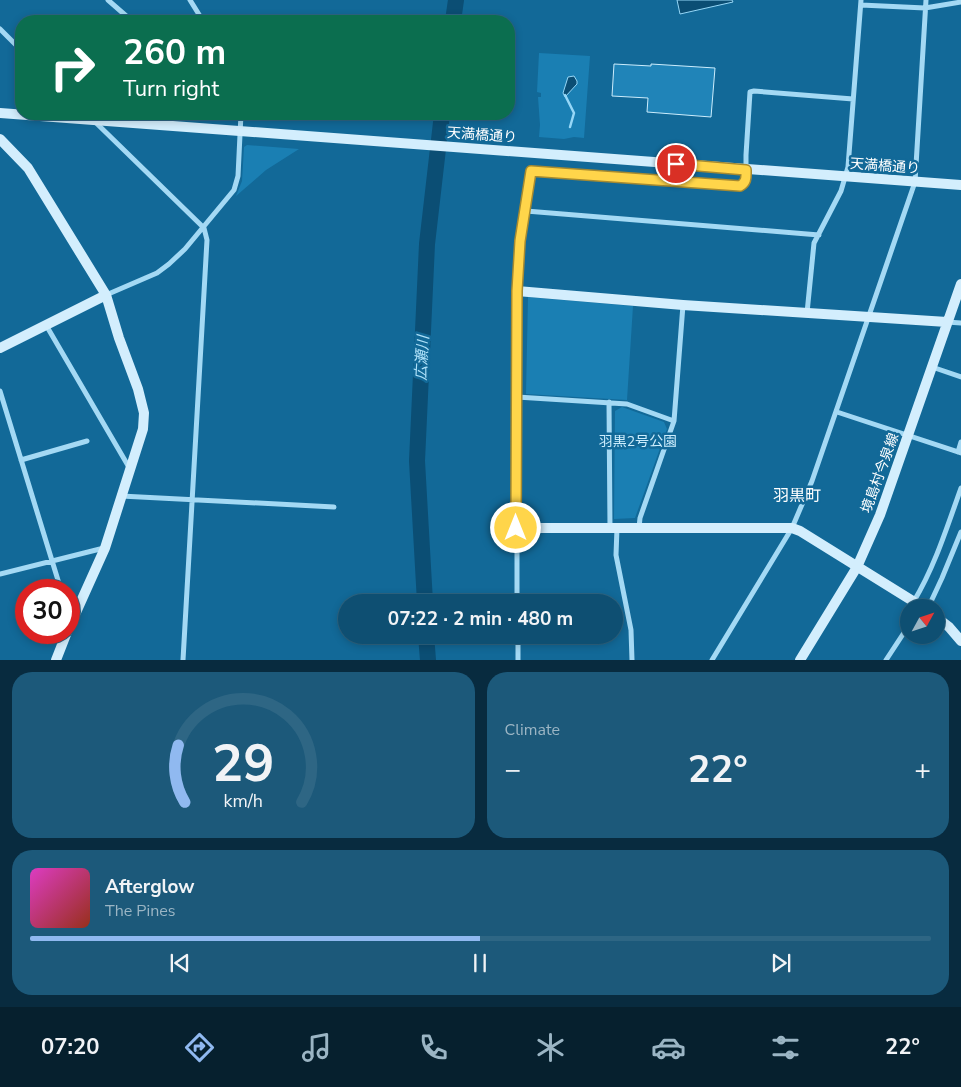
<!DOCTYPE html>
<meta charset="utf-8">
<style>
:root{--surface:#0e4f72;--page:#1c597a;--text:#f1f3f6;--muted:#9bb5c4;--line:#2e6684;--accent:#90b9f0}
body{margin:0;font-family:"Nunito Sans","Noto Sans JP",sans-serif;background:var(--page);color:var(--text);height:100vh;display:flex;flex-direction:column;font-size:19px;white-space:nowrap}
*{box-sizing:border-box;margin:0}
p{font-size:16px;color:var(--muted)}
.icon{flex:none;width:28px;height:28px;fill:none;stroke:currentColor;stroke-width:2;stroke-linecap:round;stroke-linejoin:round}
.map{position:relative;height:660px;overflow:hidden}
.side{display:flex;flex-direction:column;gap:12px;padding:12px;background:#082b3f;flex:1}
.side>*{flex:none}
.top-card{position:absolute;left:15px;top:15px;width:500px;height:105px;border-radius:20px;box-shadow:0 2px 8px #0003,0 0 0 1px var(--line);background:#0b6e4f;color:#fff;overflow:hidden}
.needle{width:32px;rotate:50deg}
.controls{position:absolute;left:900px;top:599px;display:grid;gap:10px}
.controls a{display:grid;place-items:center;width:45px;height:45px;border-radius:50%;background:var(--surface);box-shadow:0 2px 8px #0003,0 0 0 1px var(--line);font-size:25px}
.speed{position:absolute;left:15px;top:579px;display:flex;gap:10px;font-size:25px;font-weight:700;text-align:center}
.speed>*{display:grid;place-content:center;width:65px;height:65px;border-radius:50%;background:var(--surface);box-shadow:0 2px 8px #0003,0 0 0 1px var(--line);line-height:1}
.speed .limit{border:8px solid #d22;background:#fff;color:#111}
.pin{position:absolute;display:grid;place-items:center;width:42px;height:42px;color:#fff;margin:-21px;border:2px solid #fff;border-radius:50%;box-shadow:0 1px 5px #0007}
.me{position:absolute;width:55px;margin:-28px;rotate:0deg;stroke-linejoin:round;filter:drop-shadow(0 0 4px #0008)}
.turn{display:flex;align-items:center;gap:18px;height:105px;padding:0 25px;font-size:22px}
.turn .icon{width:65px;height:65px;stroke-width:2.5}
.turn b{display:block;font-size:35px;line-height:42px}
.big{font-size:38px;font-weight:700;line-height:1.1}
.side .widget{flex:1;display:flex;flex-direction:column;justify-content:center;gap:8px;min-width:0;padding:0 18px;border-radius:20px;background:var(--page)}
.side .dial{align-items:center;gap:0}
.dial svg{height:130px;overflow:visible;fill:none;stroke:var(--line);stroke-width:7;stroke-linecap:round;text-anchor:middle}
.dial text{fill:var(--text);stroke:none}
.song{display:flex;align-items:center;gap:15px}
.cover{width:60px;height:60px;border-radius:8px;background:linear-gradient(135deg,hsl(310 70% 55%),hsl(10 70% 35%))}
.played{height:5px;border-radius:2px;background:linear-gradient(90deg,var(--accent) 50%,var(--line) 50%)}
.keys{display:flex;justify-content:space-around;direction:ltr}
.heat{display:flex;justify-content:space-between;align-items:center;font-size:28px;direction:ltr}
.side .tiles{flex:1;display:grid;gap:12px;grid-template-columns:1fr 1fr}
.widget:last-child{grid-column:span 2}
.trip{position:absolute;left:338px;top:594px;width:285px;height:50px;border-radius:25px;background:var(--surface);box-shadow:0 2px 8px #0003,0 0 0 1px var(--line);font-weight:700;line-height:50px;text-align:center}
.tabs{display:flex;height:80px;justify-content:space-around;align-items:center;background:#06202e;color:var(--muted)}
.tabs .icon{width:35px;height:35px}
.tabs .on{color:var(--accent)}
.tabs b{font-size:22px;color:var(--text)}
.map>svg:first-child{display:block}
</style>
<div class="map">
<svg width="961" height="660" viewBox="0 0 961 660">
<rect width="100%" height="100%" fill="#126998"/>
<!-- green -->
<path fill="#1a7fb3" d="M539,53L590,56L584,138L574,137L564,139L539,137L540,125L538,97H541V93L537,92Z
M247,145L299,149L266,170L236,196L242,181L244,147Z
M528,297L633,306L627,400L526,394Z
M622,407L664,422L667,429L635,518L614,519L615,411Z"/>
<!-- water -->
<path fill="#0b4e74" stroke="#96d7f7" d="M677,0H732L733,2L680,14Z
M574,76L577,81V84L565,97L563,93L568,77Z"/>
<g fill="none" stroke-linecap="round" stroke-linejoin="round">
<!-- stream -->
<path stroke="#96d7f7" stroke-width="2.5" d="M565,95L574,113L570,127"/>
<!-- river -->
<path stroke="#0b4e74" stroke-width="16" d="M453,21L456,0
M425,602L417,461L427,244L442,114
M426,635L428,660"/>
</g>
<!-- building -->
<path fill="#2084b8" stroke="#ccedfd" d="M614,64L651,66V64L715,68L711,117L647,112L648,98L612,96Z"/>
<g fill="none" stroke-linecap="round" stroke-linejoin="round">
<!-- street -->
<path stroke="#a4d9f4" stroke-width="5" d="M108,0L132,21
M190,0L203,21
M861,5L925,8L961,2
M0,29L21,50
M87,114L204,228L207,240L183,660
M526,211L819,235
M106,295L157,273L169,264L185,249L234,190L238,176L241,114
M807,313L814,243L841,191L848,167L861,0
M947,322L961,323
M46,325L130,469
M932,367L961,377
M0,391L61,590
M517,397L627,404L674,421
M609,402L610,528
M837,412L961,453
M958,452L961,442
M21,460L87,441
M121,496L334,507
M617,528L616,555L631,630L632,660
M639,528L640,518L674,421L683,305
M0,574L104,548
M914,601C935,566 947,527 961,488
M517,602V291L521,241L531,171L740,186L744,183L746,180V155L750,92L754,91L853,99
M928,608L942,578L961,532
M518,635V660
M712,660L792,528L812,481L915,182L926,0
M886,660L909,625"/>
<!-- secondary -->
<path stroke="#d3eefd" stroke-width="10" d="M0,113C320,136 640,163 961,185
M0,139L28,168L106,295L119,338L138,389L144,413L143,429L105,548L69,628
M517,291L683,305L947,322
M0,348L106,295
M516,528H792L800,531L924,608
M936,617L949,627L961,641
M56,660L67,632
M800,660L857,567L880,515L961,284"/>
</g>
<g fill="none" stroke-linecap="round" stroke-linejoin="round">
<defs>
<path id="route" d="M516,528L517,291L520,241L531,171L740,186C747,182 746,177 746,170L676,164"/>
</defs>
<!-- route casing -->
<use href="#route" stroke="#a68a30" stroke-width="12"/>
<!-- route -->
<use href="#route" stroke="#ffd54a" stroke-width="9"/>
</g>
<g text-anchor="middle" dominant-baseline="central" stroke-width="5" stroke-linejoin="round" paint-order="stroke">
<!-- street labels -->
<g font-size="14" fill="#fff" stroke="#126998">
<text transform="translate(482 135) rotate(4)">天満橋通り</text>
<text transform="translate(885 166) rotate(4)">天満橋通り</text>
<text transform="translate(880 473) rotate(-70)">境島村今泉線</text>
</g>
<!-- park labels -->
<g font-size="14" fill="#ccedfd" stroke="#126998">
<text x="638" y="441">羽黒2号公園</text>
</g>
<!-- water labels -->
<g font-size="15" font-style="italic" fill="#b0e2fa" stroke="#126998">
<text transform="translate(422 358) rotate(-87)">広瀬川</text>
</g>
<!-- quarter labels -->
<g font-size="16" fill="#fff" stroke="#126998">
<text x="797" y="496">羽黒町</text>
</g>
</g>
</svg>
<div class="controls">
<a><svg class="needle" viewBox="-14 -14 28 28"><path d="M0-13l5 13h-10z" fill="#e53935"/><path d="M0 13l5-13h-10z" fill="#9bb5c4"/></svg></a>
</div>
<div class="speed"><div class="limit">30</div></div>
<div class="pin" style="left:676px;top:164px;background:#d93025"><svg class="icon" aria-label="arrive" viewBox="0 0 24 24"><path d="M6 21V4h12l-3 4 3 4H6"/></svg></div>
<svg class="me" style="left:516px;top:528px" viewBox="-20 -20 40 40"><circle r="17" fill="#ffd54a" stroke="#fff" stroke-width="3"/><path d="M0-11L8 9 0 5-8 9z" fill="#fff"/></svg>
<div class="trip">07:22 · 2 min · 480 m</div>
<div class="top-card">
<div class="turn"><svg class="icon" aria-label="right" viewBox="0 0 24 24"><path d="M7 20v-9h11M14 6l5 5-5 5"/></svg><div><b>260 m</b>Turn right</div></div>
</div>
</div>
<section class="side">
<div class="tiles">
<div class="widget dial"><svg viewBox="0 0 100 80">
<path d="M14 69A42 42 0 1 1 86 69"/>
<path d="M14 69A42 42 0 0 1 10 34" stroke="#90b9f0"/>
<text x="50" y="56" font-size="32" font-weight="700">29</text>
<text x="50" y="72" font-size="11">km/h</text>
</svg></div>
<div class="widget"><p>Climate</p>
<div class="heat"><a>−</a><b class="big">22°</b><a>+</a></div>
</div>
<div class="widget">
<div class="song"><i class="cover"></i><div><b>Afterglow</b><p>The Pines</p></div></div>
<div class="played"></div>
<div class="keys"><svg class="icon" aria-label="previous" viewBox="0 0 24 24"><path d="M18 5L8 12l10 7zM5 5v14"/></svg><svg class="icon" aria-label="pause" viewBox="0 0 24 24"><path d="M8 5v14M16 5v14"/></svg><svg class="icon" aria-label="next" viewBox="0 0 24 24"><path d="M6 5l10 7-10 7zM19 5v14"/></svg></div>
</div>
</div>
</section>
<nav class="tabs">
<b>07:20</b>
<svg class="icon on" aria-label="directions" viewBox="0 0 24 24"><path d="M12 3l9 9-9 9-9-9zM9 14v-3h6M13 9l2 2-2 2"/></svg>
<svg class="icon" aria-label="music" viewBox="0 0 24 24"><path d="M9 18V5l10-2v13"/><circle cx="6" cy="18" r="3"/><circle cx="16" cy="16" r="3"/></svg>
<svg class="icon" aria-label="phone" viewBox="0 0 24 24"><path d="M5 4h4l2 5-3 2q2 4 5 5l2-3 5 2v4C11 20 4 13 5 4z"/></svg>
<svg class="icon" aria-label="climate" viewBox="0 0 24 24"><path d="M12 3v18M4 7l16 10M4 17L20 7"/></svg>
<svg class="icon" aria-label="car" viewBox="0 0 24 24"><path d="M5 17H2v-5l4-1 3-4h7l3 4 3 1v5h-3M9 17h6M6 11h13"/><circle cx="7" cy="17" r="2"/><circle cx="17" cy="17" r="2"/></svg>
<svg class="icon" aria-label="filters" viewBox="0 0 24 24"><path d="M4 7h16M4 17h16"/><circle cx="9" cy="7" r="2"/><circle cx="15" cy="17" r="2"/></svg>
<b>22°</b>
</nav>
